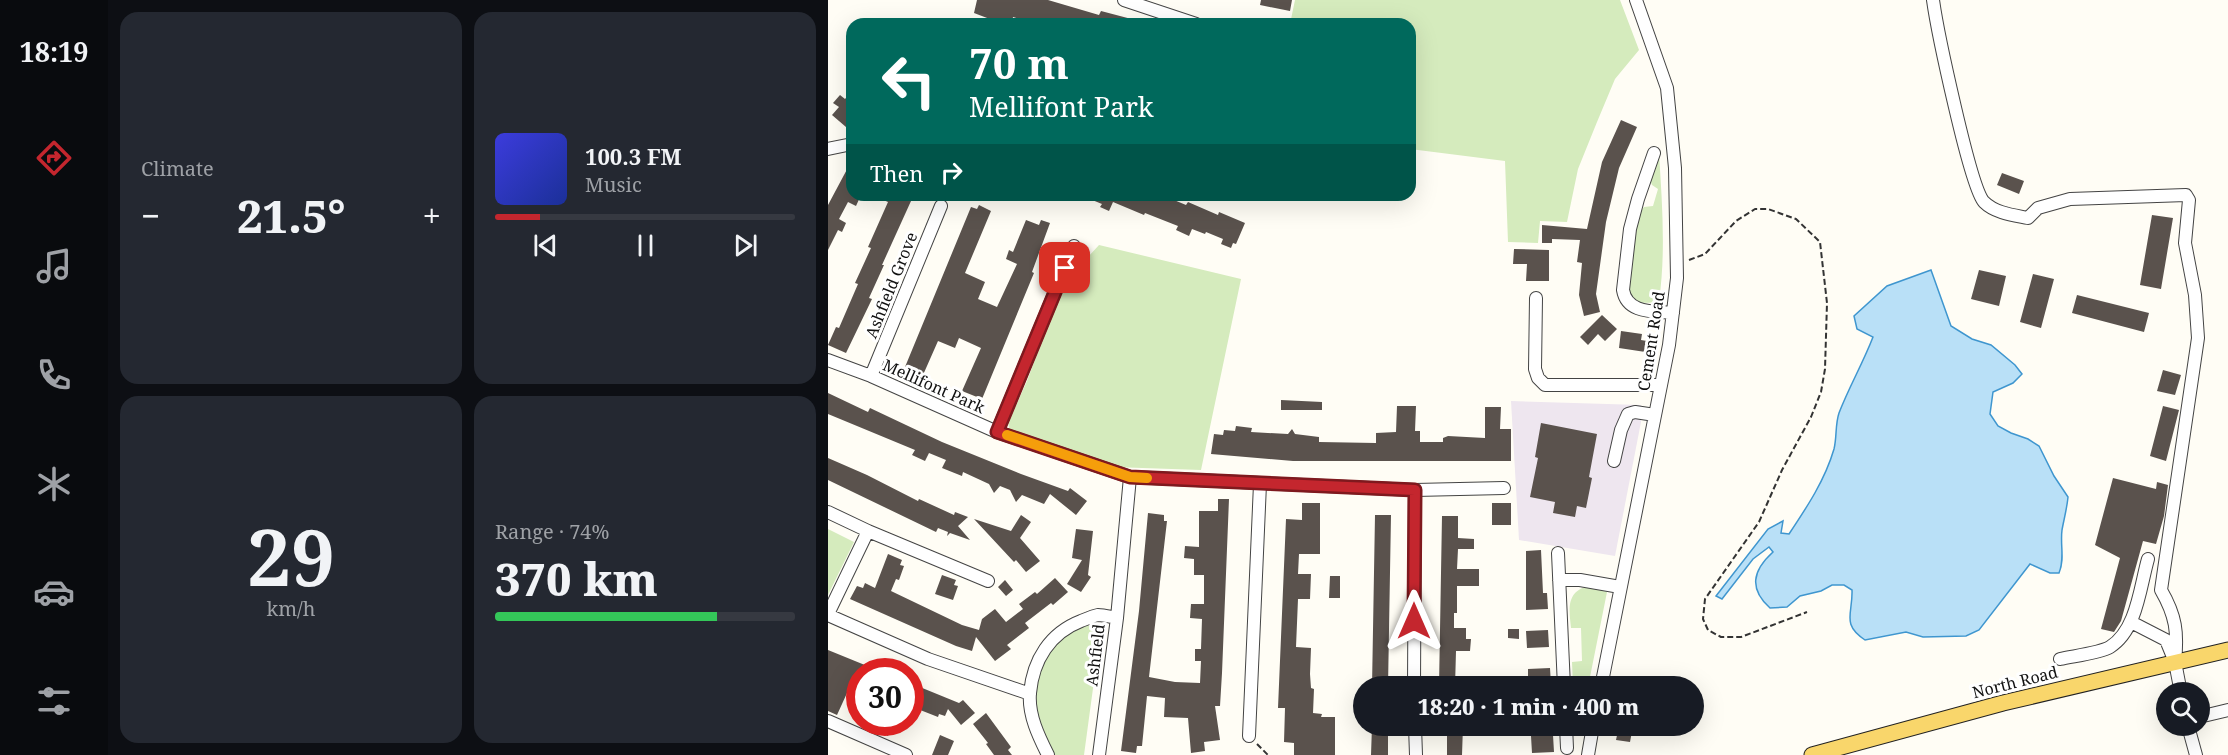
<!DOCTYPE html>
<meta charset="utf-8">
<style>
:root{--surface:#171b24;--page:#242831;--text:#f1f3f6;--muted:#9ea1a6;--line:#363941;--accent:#c4262e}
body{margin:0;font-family:"Noto Serif",serif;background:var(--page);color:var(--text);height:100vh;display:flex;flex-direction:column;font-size:22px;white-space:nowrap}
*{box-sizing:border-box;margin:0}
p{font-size:20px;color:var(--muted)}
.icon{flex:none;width:33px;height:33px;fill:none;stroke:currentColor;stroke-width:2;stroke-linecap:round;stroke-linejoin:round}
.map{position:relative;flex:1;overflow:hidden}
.side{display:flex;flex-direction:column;gap:12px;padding:12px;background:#0d0f14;width:720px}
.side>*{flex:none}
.guide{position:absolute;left:18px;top:18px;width:570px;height:183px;border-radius:18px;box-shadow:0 6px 24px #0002;background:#00695c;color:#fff;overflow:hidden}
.buttons{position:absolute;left:1328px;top:682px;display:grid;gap:12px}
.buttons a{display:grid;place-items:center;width:54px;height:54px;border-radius:50%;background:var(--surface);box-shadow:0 6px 24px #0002;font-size:30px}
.speed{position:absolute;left:18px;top:658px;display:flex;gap:12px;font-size:30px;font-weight:700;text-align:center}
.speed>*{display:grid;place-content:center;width:78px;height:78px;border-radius:50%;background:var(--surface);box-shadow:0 6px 24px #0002;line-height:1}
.speed .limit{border:9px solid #d22;background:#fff;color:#111}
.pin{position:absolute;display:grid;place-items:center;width:51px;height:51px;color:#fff;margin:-26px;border-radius:12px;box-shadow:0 3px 9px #0006}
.me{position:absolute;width:66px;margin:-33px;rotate:0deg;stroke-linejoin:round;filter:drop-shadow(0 0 4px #0008)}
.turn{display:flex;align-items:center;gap:21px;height:126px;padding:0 24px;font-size:27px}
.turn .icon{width:78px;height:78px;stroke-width:2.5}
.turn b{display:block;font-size:42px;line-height:51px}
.then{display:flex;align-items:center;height:57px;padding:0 24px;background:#0003;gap:12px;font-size:22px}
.big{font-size:45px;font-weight:800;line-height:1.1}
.side .tile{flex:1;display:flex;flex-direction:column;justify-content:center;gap:9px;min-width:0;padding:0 21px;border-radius:18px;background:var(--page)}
.side .dial{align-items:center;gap:0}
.dial b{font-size:78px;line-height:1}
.song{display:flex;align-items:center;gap:18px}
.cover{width:72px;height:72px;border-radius:9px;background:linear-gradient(135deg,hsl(240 70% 55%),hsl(230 70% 35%))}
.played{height:6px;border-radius:3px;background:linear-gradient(90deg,var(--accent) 15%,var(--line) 15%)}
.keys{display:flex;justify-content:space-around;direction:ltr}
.heat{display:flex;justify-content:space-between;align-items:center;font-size:33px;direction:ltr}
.charge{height:9px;border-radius:4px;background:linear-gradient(90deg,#34c759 74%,var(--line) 0)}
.side .tiles{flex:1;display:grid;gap:12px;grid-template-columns:repeat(2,1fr)}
.trip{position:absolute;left:525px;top:676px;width:351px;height:60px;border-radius:30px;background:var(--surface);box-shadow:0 6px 24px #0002;font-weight:800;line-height:60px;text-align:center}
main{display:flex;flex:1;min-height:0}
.tab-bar{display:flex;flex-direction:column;width:108px;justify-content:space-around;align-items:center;background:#090b0e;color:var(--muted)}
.tab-bar .icon{width:42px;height:42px}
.tab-bar .on{color:var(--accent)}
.tab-bar b{font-size:27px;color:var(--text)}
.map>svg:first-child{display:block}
</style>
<main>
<nav class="tab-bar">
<b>18:19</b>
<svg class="icon on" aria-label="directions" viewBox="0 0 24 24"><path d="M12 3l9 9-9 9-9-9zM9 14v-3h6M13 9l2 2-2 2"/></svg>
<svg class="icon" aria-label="music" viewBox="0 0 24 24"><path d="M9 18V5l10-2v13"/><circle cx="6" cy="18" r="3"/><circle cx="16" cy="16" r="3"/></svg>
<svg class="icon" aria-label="phone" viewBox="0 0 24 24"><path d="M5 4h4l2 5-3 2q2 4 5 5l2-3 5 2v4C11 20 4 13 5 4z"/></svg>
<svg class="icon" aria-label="climate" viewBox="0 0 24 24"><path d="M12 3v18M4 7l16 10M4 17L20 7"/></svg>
<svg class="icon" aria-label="car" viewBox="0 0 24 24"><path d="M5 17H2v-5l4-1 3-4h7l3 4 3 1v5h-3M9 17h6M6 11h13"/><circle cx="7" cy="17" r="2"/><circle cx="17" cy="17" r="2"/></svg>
<svg class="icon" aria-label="filters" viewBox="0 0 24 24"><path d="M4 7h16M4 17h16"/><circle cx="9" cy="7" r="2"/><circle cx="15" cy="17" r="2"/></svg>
</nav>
<section class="side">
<div class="tiles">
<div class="tile"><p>Climate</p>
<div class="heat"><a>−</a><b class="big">21.5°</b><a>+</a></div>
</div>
<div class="tile">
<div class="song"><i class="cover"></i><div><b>100.3 FM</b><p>Music</p></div></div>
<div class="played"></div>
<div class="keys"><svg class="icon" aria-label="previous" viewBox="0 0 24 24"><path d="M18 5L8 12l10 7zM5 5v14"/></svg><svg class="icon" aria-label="pause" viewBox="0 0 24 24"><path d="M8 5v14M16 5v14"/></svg><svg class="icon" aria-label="next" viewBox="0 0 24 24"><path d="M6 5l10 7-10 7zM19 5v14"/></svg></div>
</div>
<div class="tile dial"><b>29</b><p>km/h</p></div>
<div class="tile"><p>Range · 74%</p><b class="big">370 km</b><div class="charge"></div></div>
</div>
</section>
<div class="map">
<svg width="1400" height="755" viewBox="0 0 1400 755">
<rect width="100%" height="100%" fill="#fffdf5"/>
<!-- industrial -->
<path fill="#eee6ef" d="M683,401L813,405V422L787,556L691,540Z"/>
<!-- green -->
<path fill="#d5ebbd" d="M467,0H792L811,50L787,79L769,122L750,169L739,222L712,221L710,243L680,242L677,161L582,149V24H462Z
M831,153C834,202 838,252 831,301C819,304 804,305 801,291C803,272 805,219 816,207L825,206L830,189L824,185L821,177Z
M271,245L413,279L373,470L285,467L182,431L180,423L199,381L245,258L260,257Z
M0,529L26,542L0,595Z
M760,586L779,592L760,687H745L744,662L754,661L753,628H743C741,609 738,592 760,586Z
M267,625L273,629L256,755H227C220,740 209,724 208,707C205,669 226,627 267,625Z"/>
<!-- water -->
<path fill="#b9e0f7" stroke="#3f96cf" stroke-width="1.5" d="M1103,270L1123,326L1144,339L1163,345L1187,365L1194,374L1185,383L1165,392L1162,414L1170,426L1183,433L1200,439L1211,446L1226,476L1240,497C1239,508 1236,519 1234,530C1232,545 1237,559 1231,573H1222L1202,564L1151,630L1138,636L1095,637L1078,632L1037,640C1013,624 1025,614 1024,590L1016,585H1004L993,591L972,596L959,607L942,608C921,589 924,571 945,552L941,547L925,559L894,599L888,596L940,529L955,521L953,533L961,534C979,507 997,480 1006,449C1009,437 1007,425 1011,413C1021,387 1035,363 1045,337L1029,329L1026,316L1059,286Z"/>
<!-- building -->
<path fill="#5a524d" d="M149,0H220L271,15L273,11L311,21V24H218L199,18L198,21L185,17L184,23L168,19L167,21L146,13Z
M433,0H464L462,11L432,5Z
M24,91V120L18,127L4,115L11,107L5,103L12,95L17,99Z
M793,120L809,127L791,168L778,222L768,294L772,312L756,316L751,295L754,263L749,262L752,240L724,239V243H714V225L759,229L774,162Z
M24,160V195H33L28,206L20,202L11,219L18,223L14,232L10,230L0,250V205Z
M1174,173L1196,181L1191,194L1169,185Z
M44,195H70L83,201L54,265H56L41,298L44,299L18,353L0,345L8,327L11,328L30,284L27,283L43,248L40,247L60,202Z
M252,195H334L358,205L360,202L390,215L391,212L417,223L408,244L405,243L403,248L393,244L395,239L378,232L377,234L364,229L361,236L348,230L350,226L317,213L316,215L285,202L281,211L272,207L274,204Z
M151,205L163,211L137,273L157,282L150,299L169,307L189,264L178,259L181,250L185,252L198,220L211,225L213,220L222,223L204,272L206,273L154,399L134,391L153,348L131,338L127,348L110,341L95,375L77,367L143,207L149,209Z
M1324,215L1345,218L1333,289L1312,285Z
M686,249L721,250V281H698L699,264H685Z
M1151,270L1178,276L1171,306L1143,299Z
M1205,274L1226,279L1213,328L1192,322Z
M1249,295L1321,313L1316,332L1244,313Z
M774,315L789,329L777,341L770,334L760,345L752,337Z
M793,331L814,334L813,340L825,342L824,353L791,348Z
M1335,370L1353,375L1347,395L1329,391Z
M0,393L40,412L42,408L114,442L193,474L240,491L242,488L259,501L248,515L222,494L216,504L194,495L188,502L182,490L172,486L166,493L161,484L135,472L134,476L114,468L118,460L101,453L97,461L84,455L87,450L0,414Z
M453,400L494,402V410H453Z
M569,406H588L587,431H592V442H615V438L620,436L657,438V407H673L672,429H683V461H465L383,454L386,434L395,435L396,430L407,431L408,426L424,428L423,432L460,434L464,429L467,434L491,437V442L548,443V433L568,432Z
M1335,406L1351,410L1338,461L1322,456Z
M713,423L769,434L761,477L764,478L758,508L749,506L747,517L725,513L727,502L702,497L710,458L707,457Z
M0,458L39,475L90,501L91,499L126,515L127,512L140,517L130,526L142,540L122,533L119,536L120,532L110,528L108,532L0,480Z
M1285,478L1328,489L1329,482L1340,485L1336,516L1328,544L1315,541L1293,621L1286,632L1273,629L1292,558L1267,545Z
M390,499H401L394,673L392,706H387L392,740L376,742L377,751L363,753L360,718L336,717L337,698L319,696L314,746H309L308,753L293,751L311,611L320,513L336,515V521H339L321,677L347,682L372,683L373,661H367V649H373L374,619L362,618L363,604H376V575H366V559L356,558L357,546L371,547V511H390Z
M474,503H492V554H471L470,574H483L482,599H470L468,647L483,648L482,674L483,688L486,689L485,713L494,714L493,717H507V755H466V743L456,742L457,708H450L458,519L474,520Z
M664,503H683V525H664Z
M193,515L203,522L192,538L212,561L198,572L188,560L186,562L146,519L183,531Z
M547,515H563L560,687H544Z
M614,516H630V538L646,539V549H630L629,569H651V586H629V613H626V628H638V639H643L642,651H628L627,687H611Z
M248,529L265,531L260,575L263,577L253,592L239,584L254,560L244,558Z
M713,550L715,593H719L720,609L698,610V551Z
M60,554L74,560L72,565L76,566L71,580L68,579L63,591L134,625L151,630L154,619L167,609L178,622L195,609L191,604L207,592L209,594L227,578L240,592L225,605L223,603L197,623L201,628L179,645L183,649L167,661L148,637L144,651L128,646L22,599L29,586L35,588L37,583L47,588Z
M114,575L128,580L126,585L130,586L125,600L107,594Z
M502,576H512V598H501Z
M177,580L185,590L178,596L170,587Z
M680,629H691V639L680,638Z
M720,630L721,647L699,648L698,631Z
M0,650L54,672H32V681L26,679L24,682L9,715L0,711Z
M722,668L723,685L700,686V669Z
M82,683L131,703L135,700L147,713L133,725L120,709L117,716L111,714L110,717L82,706Z
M158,713L183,747L180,750L184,755H166L158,744L160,743L145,724Z
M30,723H66L60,736Z
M544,726H560V755H543Z
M619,726H635L634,755H619Z
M791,726H805L802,742L788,740Z
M112,735L126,741L120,755H104Z
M725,735L726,752L704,753L703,736Z"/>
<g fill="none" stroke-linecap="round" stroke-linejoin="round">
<defs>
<path id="minor" d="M296,0L368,24
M1105,0C1109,29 1142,187 1156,202C1167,213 1185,215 1200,218L1210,208L1242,199L1358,195L1361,200L1357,243L1367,295L1370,338L1333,590C1348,616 1350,632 1347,662
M0,149L24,144
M826,153L810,199L802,229L795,290C799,314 826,311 845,313
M708,298L707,369L710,378L717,385H833
M0,360L43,376L169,432L302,477L587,490L676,488
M43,376L113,206
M169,432L246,246
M786,461L793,430L800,414L807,412L827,415
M0,512L40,531L160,581
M730,553L736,687
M731,580H752L792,587
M0,614L40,531
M0,615L100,659L202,694
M1303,622L1338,640L1347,662L1353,693
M1232,659C1245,656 1272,653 1282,647C1309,630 1312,587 1320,559
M586,687L587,490
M773,687L841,345L849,278L847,168L839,88L808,0
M1371,717L1400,710
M0,721L78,755
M587,726L588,755
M738,726L739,748
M1360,726L1368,755
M421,736L432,484
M220,755C211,737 200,715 202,693C205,660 222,633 253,621C258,619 265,616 270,615C276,615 283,617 289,618
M271,755L289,618L302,477
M760,755L765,726"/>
<path id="major" d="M984,755L1175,703L1400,650"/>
</defs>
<!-- minor casing -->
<use href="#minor" stroke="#444" stroke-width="14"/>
<!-- major casing -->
<use href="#major" stroke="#222" stroke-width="17"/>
<!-- path -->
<path stroke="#333" stroke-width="2" stroke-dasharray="6 3" stroke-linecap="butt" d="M861,260L877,254L908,221L927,209H940L968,219L992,242L999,303L997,369L993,392L983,417L954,470L931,522L877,599L875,619L880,630L893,637H913L979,612
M429,744L440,755"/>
<!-- minor -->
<use href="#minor" stroke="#fff" stroke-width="12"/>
<!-- major -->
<use href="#major" stroke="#f9d66b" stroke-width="15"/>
</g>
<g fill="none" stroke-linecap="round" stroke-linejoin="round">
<defs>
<path id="route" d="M237,268L169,432L302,477L587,490L586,621"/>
</defs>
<!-- route casing -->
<use href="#route" stroke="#7f191e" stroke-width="15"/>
<!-- route -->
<use href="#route" stroke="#c4262e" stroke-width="10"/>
<!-- slow -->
<path stroke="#f59e0b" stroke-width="10" d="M179,435L302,477L319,478"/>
</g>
<g text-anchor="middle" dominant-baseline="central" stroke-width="6" stroke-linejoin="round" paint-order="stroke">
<!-- street labels -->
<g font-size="16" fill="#111" stroke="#fff">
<text transform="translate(63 285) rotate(-68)">Ashfield Grove</text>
<text transform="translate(823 341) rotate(-81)">Cement Road</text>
<text transform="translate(106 386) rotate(24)">Mellifont Park</text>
<text transform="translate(267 655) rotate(-83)">Ashfield</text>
<text transform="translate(1187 682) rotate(-14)">North Road</text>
</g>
</g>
</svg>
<div class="buttons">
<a><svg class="icon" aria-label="search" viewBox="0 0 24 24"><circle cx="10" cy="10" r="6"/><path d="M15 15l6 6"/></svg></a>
</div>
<div class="speed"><div class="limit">30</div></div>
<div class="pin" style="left:237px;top:268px;background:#d93025"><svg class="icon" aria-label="arrive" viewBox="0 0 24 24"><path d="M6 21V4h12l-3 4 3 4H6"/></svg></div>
<svg class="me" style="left:586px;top:621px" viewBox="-20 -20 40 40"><path d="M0-17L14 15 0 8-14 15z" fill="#c4262e" stroke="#fff" stroke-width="4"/></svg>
<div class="trip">18:20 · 1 min · 400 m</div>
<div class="guide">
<div class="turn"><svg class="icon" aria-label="left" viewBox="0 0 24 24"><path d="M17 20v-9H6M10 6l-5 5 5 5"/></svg><div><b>70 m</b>Mellifont Park</div></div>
<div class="then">Then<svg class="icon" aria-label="right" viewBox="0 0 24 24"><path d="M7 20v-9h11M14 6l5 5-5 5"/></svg></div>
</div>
</div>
</main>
